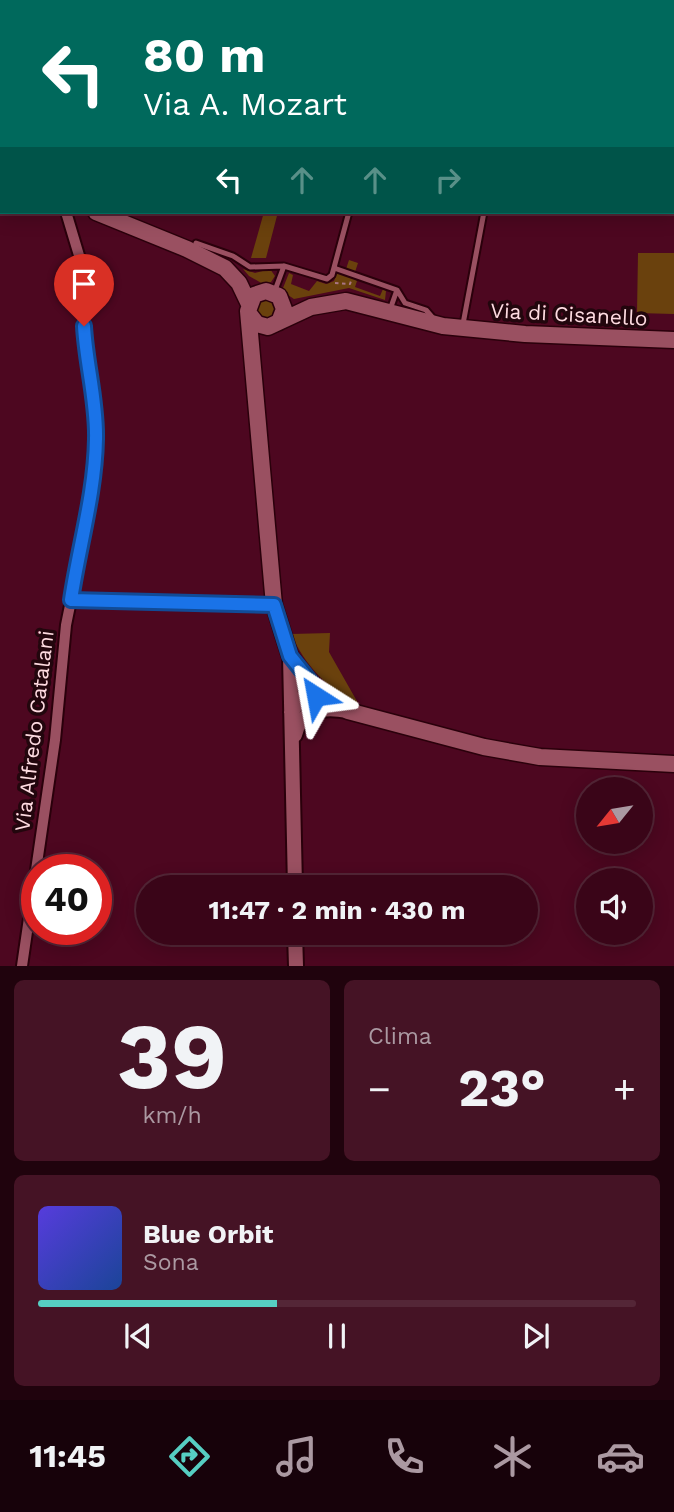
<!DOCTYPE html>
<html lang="it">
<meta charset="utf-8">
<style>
:root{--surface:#3a0518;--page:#451325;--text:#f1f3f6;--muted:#ab99a2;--line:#542637;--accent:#56cec2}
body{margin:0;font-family:"Work Sans",sans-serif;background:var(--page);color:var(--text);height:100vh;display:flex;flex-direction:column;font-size:26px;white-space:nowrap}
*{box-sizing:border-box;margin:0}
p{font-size:23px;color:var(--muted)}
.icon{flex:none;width:38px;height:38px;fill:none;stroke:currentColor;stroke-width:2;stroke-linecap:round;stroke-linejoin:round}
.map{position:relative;height:966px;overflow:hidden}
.details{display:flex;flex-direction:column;gap:14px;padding:14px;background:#20030d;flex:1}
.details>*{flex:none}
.guide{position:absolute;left:0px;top:0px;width:676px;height:214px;box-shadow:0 4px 18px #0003,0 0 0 2px var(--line);background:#00695c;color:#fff;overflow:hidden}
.needle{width:46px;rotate:240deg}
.fabs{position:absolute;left:576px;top:777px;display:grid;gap:14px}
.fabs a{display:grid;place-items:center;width:77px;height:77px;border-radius:50%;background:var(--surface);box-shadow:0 4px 18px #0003,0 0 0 2px var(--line);font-size:35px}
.speed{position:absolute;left:21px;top:854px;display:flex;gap:14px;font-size:35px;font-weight:700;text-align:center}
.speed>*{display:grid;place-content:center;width:91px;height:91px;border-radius:50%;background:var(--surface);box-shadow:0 4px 18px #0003,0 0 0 2px var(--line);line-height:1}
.speed .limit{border:10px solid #d22;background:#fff;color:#111}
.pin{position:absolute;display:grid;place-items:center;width:60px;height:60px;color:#fff;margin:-72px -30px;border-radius:50% 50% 50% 0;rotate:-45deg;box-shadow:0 0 7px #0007}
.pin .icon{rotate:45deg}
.me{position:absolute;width:77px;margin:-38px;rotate:326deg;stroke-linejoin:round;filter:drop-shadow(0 0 5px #0008)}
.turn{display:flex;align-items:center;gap:24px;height:147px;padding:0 28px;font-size:32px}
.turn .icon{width:91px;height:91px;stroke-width:2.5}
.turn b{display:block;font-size:49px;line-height:60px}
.lanes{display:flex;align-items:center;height:66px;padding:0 28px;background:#0003;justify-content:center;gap:35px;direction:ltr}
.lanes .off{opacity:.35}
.big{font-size:52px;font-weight:700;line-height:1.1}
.details .widget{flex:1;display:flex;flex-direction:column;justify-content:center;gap:10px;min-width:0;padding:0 24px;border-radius:10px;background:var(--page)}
.details .dial{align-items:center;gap:0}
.dial b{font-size:91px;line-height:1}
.song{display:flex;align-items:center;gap:21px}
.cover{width:84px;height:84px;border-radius:10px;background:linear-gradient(135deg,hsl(250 70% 55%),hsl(220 70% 35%))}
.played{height:7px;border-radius:4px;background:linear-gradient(90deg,var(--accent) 40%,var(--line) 40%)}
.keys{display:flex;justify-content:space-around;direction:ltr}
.heat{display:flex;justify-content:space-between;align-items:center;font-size:38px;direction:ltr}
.details .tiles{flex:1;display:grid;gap:14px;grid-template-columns:1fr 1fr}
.widget:last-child{grid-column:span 2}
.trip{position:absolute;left:136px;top:875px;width:402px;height:70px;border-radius:35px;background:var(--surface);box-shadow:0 4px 18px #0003,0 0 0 2px var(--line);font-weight:700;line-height:70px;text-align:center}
.tabs{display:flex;height:112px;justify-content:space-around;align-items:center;background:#17020a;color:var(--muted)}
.tabs .icon{width:49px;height:49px}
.tabs .active{color:var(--accent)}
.tabs b{font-size:32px;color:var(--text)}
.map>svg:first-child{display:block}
</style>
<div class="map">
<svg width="674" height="966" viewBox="0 0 674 966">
<rect width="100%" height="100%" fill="#4d0720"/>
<!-- green -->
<path fill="#6a410d" d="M264,212H278L266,258H251Z
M638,253H674V314L637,313Z
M349,260L358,263L353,278L357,281L355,287L380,296L383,289L386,291L385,300L349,288L294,299L285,293L283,288L289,273L293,275L291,284L309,291L317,281L326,284L334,281L337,273L344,275Z
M243,269L255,273L270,269L275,276L271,282L263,284L249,276Z
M257 309a9 9 0 1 1 18 0a9 9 0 1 1-18 0Z
M330,633L329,652L358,703C327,689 305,665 291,634Z"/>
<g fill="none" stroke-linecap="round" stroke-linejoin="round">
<defs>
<path id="service" d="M540,2V0
M196,243L233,256L250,267L284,266L327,279L332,275L349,212
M334,268L397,290L405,303L426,310L432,317
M274,293L284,266
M392,304L397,290
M463,324L484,212
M219,933L292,935"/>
<path id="minor" d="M71,600L274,605
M22,966L55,740L66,625L87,522L95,456V424L84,326V272L66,212"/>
<path id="tertiary" d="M290,656L295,887
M291,712L303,697L318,691
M295,735C301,708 325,707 348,711
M295,933L296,966"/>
<path id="secondary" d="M0,86L2,90
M96,212L187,249L225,268L239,283L249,304
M250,315L257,324L268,327L311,307L346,301L443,326L525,334L674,340
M279,322L284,309L279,296L266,291L254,295L248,311L274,605L290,656L311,685L348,711L484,747L540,757L674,764"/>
</defs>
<!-- service casing -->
<use href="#service" stroke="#2a000b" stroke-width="9"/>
<!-- minor casing -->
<use href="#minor" stroke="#2a000b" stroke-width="14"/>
<!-- tertiary casing -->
<use href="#tertiary" stroke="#2a000b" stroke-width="18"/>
<!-- secondary casing -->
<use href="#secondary" stroke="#2a000b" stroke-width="19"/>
<!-- path -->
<path stroke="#a97584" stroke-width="2" stroke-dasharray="3.5 3.5" stroke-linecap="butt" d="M641,0L644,2
M335,283L350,284L351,281"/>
<!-- service -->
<use href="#service" stroke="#9a5061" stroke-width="5"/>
<!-- minor -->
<use href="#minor" stroke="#9a5061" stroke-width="10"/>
<!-- tertiary -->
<use href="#tertiary" stroke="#9a5061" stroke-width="14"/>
<!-- secondary -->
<use href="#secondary" stroke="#9a5061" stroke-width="16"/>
</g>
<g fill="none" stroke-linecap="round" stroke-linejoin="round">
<defs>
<path id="route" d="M84,326C86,364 97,401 96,439C95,494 79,546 71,600L274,605L290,656L318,691L316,696"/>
</defs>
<!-- route casing -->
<use href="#route" stroke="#114b97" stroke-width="18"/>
<!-- route -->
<use href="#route" stroke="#1a73e8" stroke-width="12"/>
</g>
<g text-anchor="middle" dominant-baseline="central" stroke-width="7" stroke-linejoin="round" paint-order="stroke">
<!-- street labels -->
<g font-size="21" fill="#fedbe1" stroke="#22060d">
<text transform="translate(569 314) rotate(3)">Via di Cisanello</text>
<text transform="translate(34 731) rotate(-83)">Via Alfredo Catalani</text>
</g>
</g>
</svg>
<div class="fabs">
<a><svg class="needle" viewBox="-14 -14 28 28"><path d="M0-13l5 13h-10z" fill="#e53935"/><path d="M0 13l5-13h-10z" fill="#ab99a2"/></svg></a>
<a><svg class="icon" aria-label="sound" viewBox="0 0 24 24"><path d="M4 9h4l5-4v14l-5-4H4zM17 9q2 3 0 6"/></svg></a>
</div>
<div class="speed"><div class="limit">40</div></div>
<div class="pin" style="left:84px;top:326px;background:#d93025"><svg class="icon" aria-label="arrive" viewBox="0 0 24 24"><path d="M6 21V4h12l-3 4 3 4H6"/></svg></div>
<svg class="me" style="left:316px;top:696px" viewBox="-20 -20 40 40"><path d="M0-17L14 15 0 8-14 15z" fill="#1a73e8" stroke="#fff" stroke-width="4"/></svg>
<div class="trip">11:47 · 2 min · 430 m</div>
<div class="guide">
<div class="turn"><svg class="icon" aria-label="left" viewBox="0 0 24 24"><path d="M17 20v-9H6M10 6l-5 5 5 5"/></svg><div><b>80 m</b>Via A. Mozart</div></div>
<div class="lanes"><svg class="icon" aria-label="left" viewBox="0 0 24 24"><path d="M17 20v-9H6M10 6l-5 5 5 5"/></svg><svg class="icon off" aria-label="ahead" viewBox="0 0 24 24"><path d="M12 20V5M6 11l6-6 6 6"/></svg><svg class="icon off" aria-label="ahead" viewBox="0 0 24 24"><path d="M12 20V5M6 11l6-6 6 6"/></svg><svg class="icon off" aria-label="right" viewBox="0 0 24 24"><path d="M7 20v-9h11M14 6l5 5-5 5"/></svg></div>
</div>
</div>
<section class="details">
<div class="tiles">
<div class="widget dial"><b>39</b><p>km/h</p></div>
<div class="widget"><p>Clima</p>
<div class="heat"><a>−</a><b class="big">23°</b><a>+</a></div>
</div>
<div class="widget">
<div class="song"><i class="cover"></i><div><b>Blue Orbit</b><p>Sona</p></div></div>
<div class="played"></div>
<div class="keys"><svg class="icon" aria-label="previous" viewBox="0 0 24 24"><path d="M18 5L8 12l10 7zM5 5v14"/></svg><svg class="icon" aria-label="pause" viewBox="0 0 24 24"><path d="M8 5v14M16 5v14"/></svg><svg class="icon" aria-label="next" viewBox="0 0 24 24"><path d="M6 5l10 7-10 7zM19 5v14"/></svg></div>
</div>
</div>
</section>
<nav class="tabs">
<b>11:45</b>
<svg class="icon active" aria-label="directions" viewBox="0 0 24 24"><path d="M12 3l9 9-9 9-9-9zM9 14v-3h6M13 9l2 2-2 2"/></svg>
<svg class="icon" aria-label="music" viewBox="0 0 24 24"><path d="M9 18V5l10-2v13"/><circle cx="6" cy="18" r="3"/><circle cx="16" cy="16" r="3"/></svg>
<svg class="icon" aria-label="phone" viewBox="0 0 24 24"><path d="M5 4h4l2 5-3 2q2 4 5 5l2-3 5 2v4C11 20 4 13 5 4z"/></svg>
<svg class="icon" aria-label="climate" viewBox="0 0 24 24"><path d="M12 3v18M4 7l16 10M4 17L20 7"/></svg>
<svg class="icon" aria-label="car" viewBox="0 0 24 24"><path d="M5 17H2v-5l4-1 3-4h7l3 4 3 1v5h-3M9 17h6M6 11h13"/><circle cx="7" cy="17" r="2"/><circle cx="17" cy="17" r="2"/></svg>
</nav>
